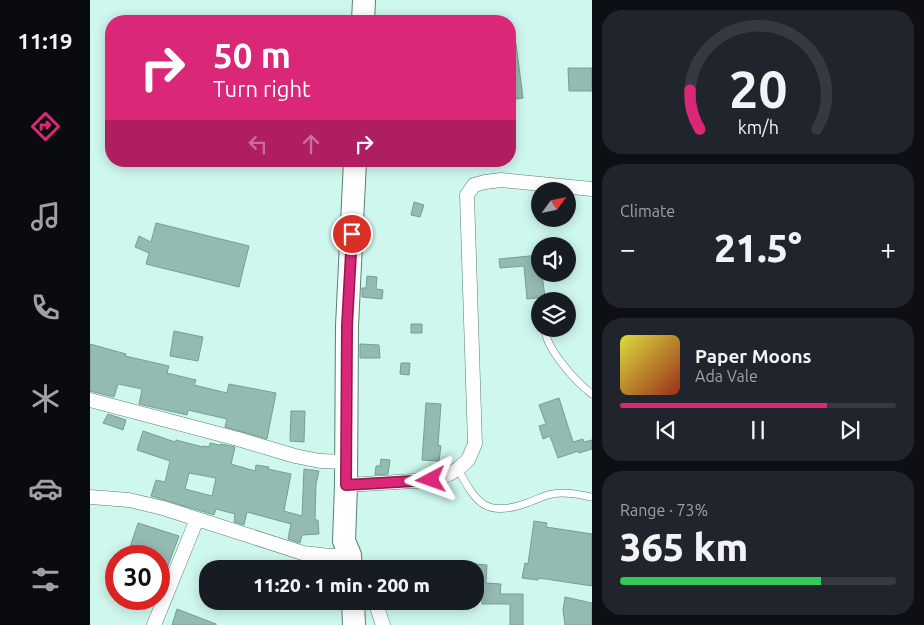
<!DOCTYPE html>
<meta charset="utf-8">
<style>
:root{--surface:#171b24;--page:#20242c;--text:#f1f3f6;--muted:#9ea1a6;--line:#363941;--accent:#db2777}
body{margin:0;font-family:Ubuntu,sans-serif;background:var(--page);color:var(--text);height:100vh;display:flex;flex-direction:column;font-size:19px;white-space:nowrap}
*{box-sizing:border-box;margin:0}
p{font-size:16px;color:var(--muted)}
.icon{flex:none;width:28px;height:28px;fill:none;stroke:currentColor;stroke-width:2;stroke-linecap:round;stroke-linejoin:round}
.map{position:relative;flex:1;overflow:hidden}
.side{display:flex;flex-direction:column;gap:10px;padding:10px;background:#0d0f14;width:332px}
.side>*{flex:none}
.hud{position:absolute;left:15px;top:15px;width:411px;height:152px;border-radius:20px;box-shadow:0 2px 12px #0003;background:#db2777;color:#fff;overflow:hidden}
.needle{width:32px;rotate:57deg}
.fabs{position:absolute;left:441px;top:182px;display:grid;gap:10px}
.fabs a{display:grid;place-items:center;width:45px;height:45px;border-radius:50%;background:var(--surface);box-shadow:0 2px 12px #0003;font-size:25px}
.speed{position:absolute;left:15px;top:545px;display:flex;gap:10px;font-size:25px;font-weight:700;text-align:center}
.speed>*{display:grid;place-content:center;width:65px;height:65px;border-radius:50%;background:var(--surface);box-shadow:0 2px 12px #0003;line-height:1}
.speed .limit{border:8px solid #d22;background:#fff;color:#111}
.pin{position:absolute;display:grid;place-items:center;width:42px;height:42px;color:#fff;margin:-21px;border:2px solid #fff;border-radius:50%;box-shadow:0 1px 5px #0007}
.me{position:absolute;width:55px;margin:-28px;rotate:266deg;stroke-linejoin:round;filter:drop-shadow(0 0 4px #0008)}
.turn{display:flex;align-items:center;gap:18px;height:105px;padding:0 25px;font-size:22px}
.turn .icon{width:65px;height:65px;stroke-width:2.5}
.turn b{display:block;font-size:35px;line-height:42px}
.lanes{display:flex;align-items:center;height:48px;padding:0 25px;background:#0003;justify-content:center;gap:25px;direction:ltr}
.lanes .off{opacity:.35}
.big{font-size:38px;font-weight:800;line-height:1.1}
.side .widget{flex:1;display:flex;flex-direction:column;justify-content:center;gap:8px;min-width:0;padding:0 18px;border-radius:20px;background:var(--page)}
.side .dial{align-items:center;gap:0}
.dial svg{height:130px;overflow:visible;fill:none;stroke:var(--line);stroke-width:7;stroke-linecap:round;text-anchor:middle}
.dial text{fill:var(--text);stroke:none}
.song{display:flex;align-items:center;gap:15px}
.cover{width:60px;height:60px;border-radius:8px;background:linear-gradient(135deg,hsl(60 70% 55%),hsl(10 70% 35%))}
.played{height:5px;border-radius:2px;background:linear-gradient(90deg,var(--accent) 75%,var(--line) 75%)}
.keys{display:flex;justify-content:space-around;direction:ltr}
.heat{display:flex;justify-content:space-between;align-items:center;font-size:28px;direction:ltr}
.charge{height:8px;border-radius:4px;background:linear-gradient(90deg,#34c759 73%,var(--line) 0)}
.trip{position:absolute;left:109px;top:560px;width:285px;height:50px;border-radius:20px;background:var(--surface);box-shadow:0 2px 12px #0003;font-weight:800;line-height:50px;text-align:center}
main{display:flex;flex:1;min-height:0}
.tab-bar{display:flex;flex-direction:column;width:90px;justify-content:space-around;align-items:center;background:#090b0e;color:var(--muted)}
.tab-bar .icon{width:35px;height:35px}
.tab-bar .on{color:var(--accent)}
.tab-bar b{font-size:22px;color:var(--text)}
.map>svg:first-child{display:block}
</style>
<main>
<nav class="tab-bar">
<b>11:19</b>
<svg class="icon on" aria-label="directions" viewBox="0 0 24 24"><path d="M12 3l9 9-9 9-9-9zM9 14v-3h6M13 9l2 2-2 2"/></svg>
<svg class="icon" aria-label="music" viewBox="0 0 24 24"><path d="M9 18V5l10-2v13"/><circle cx="6" cy="18" r="3"/><circle cx="16" cy="16" r="3"/></svg>
<svg class="icon" aria-label="phone" viewBox="0 0 24 24"><path d="M5 4h4l2 5-3 2q2 4 5 5l2-3 5 2v4C11 20 4 13 5 4z"/></svg>
<svg class="icon" aria-label="climate" viewBox="0 0 24 24"><path d="M12 3v18M4 7l16 10M4 17L20 7"/></svg>
<svg class="icon" aria-label="car" viewBox="0 0 24 24"><path d="M5 17H2v-5l4-1 3-4h7l3 4 3 1v5h-3M9 17h6M6 11h13"/><circle cx="7" cy="17" r="2"/><circle cx="17" cy="17" r="2"/></svg>
<svg class="icon" aria-label="filters" viewBox="0 0 24 24"><path d="M4 7h16M4 17h16"/><circle cx="9" cy="7" r="2"/><circle cx="15" cy="17" r="2"/></svg>
</nav>
<div class="map">
<svg width="502" height="625" viewBox="0 0 502 625">
<rect width="100%" height="100%" fill="#cef7ed"/>
<!-- building -->
<path fill="#94bbb2" stroke="#779e95" fill-rule="evenodd" d="M426,44L433,98L420,100V45Z
M478,68H502V91H479Z
M324,202L334,205L330,217L321,215Z
M66,223L159,246L149,287L56,264L59,253L45,247L49,236L61,242Z
M450,255V274H452L455,297L437,299L434,266L410,268L409,259Z
M277,276L287,277L286,289L293,290L292,299L272,297V288H276Z
M321,324H332V333H321Z
M84,331L113,337L108,361L80,356Z
M0,344L36,354L35,356L79,366L77,373L106,380L104,385L137,393L139,384L186,393L177,439L135,427L137,419L98,410L97,415L49,404L52,389L28,384L24,397L0,391Z
M270,344L289,345L290,358H270Z
M311,363H320L319,375L310,374Z
M469,398L483,442L493,439L494,442L502,440V449L489,453L488,451L468,458L460,436L453,439L449,426L456,424L449,405Z
M336,403L351,404L348,445L351,446L349,461L332,460Z
M201,411H215L214,442L200,441Z
M18,414L36,420L33,430L13,423Z
M53,431L85,442L86,440L113,447V446L119,447L120,443L129,445L131,444L145,447L141,464L165,471L166,465L179,467L178,469L201,474L194,511L212,516L214,469L229,471L226,484L225,520H228L229,534L212,535L210,543L198,539L201,524L157,512L154,525L144,522L145,514L126,509L124,515L61,496L66,480L75,482L80,461L47,450ZM99,473L126,478L122,496L95,489Z
M291,459L300,460L298,474L285,475L286,466H290Z
M444,521L457,523L456,527L502,534V586L449,578L448,580L432,578L435,563L438,564Z
M48,523L89,536L69,590V556H37Z
M385,564L397,565L396,583L411,584L410,594H433V625H420V604H392V589H385Z
M475,597L502,603V625H475L473,610Z
M87,609L126,624V625H82Z"/>
<g fill="none" stroke-linecap="round" stroke-linejoin="round">
<defs>
<path id="service" d="M455,329C456,349 486,382 502,394
M368,469C386,503 396,518 437,503C446,500 454,495 463,494C475,491 489,495 502,497"/>
<path id="minor" d="M0,400L148,439L205,456L230,461L256,462
M256,485L341,480L359,474L368,469L378,460L385,444L377,195L384,185L395,182L411,180L502,189
M0,497L39,500L73,508L213,553L240,556L260,555
M285,601L293,625
M64,625L107,519"/>
<path id="primary" d="M273,21L274,0
M261,569L260,555L254,541L256,485L257,326L265,161
M263,601L264,625"/>
</defs>
<!-- service casing -->
<use href="#service" stroke="#597e76" stroke-width="8"/>
<!-- minor casing -->
<use href="#minor" stroke="#597e76" stroke-width="15"/>
<!-- primary casing -->
<use href="#primary" stroke="#597e76" stroke-width="24"/>
<!-- service -->
<use href="#service" stroke="#fff" stroke-width="7"/>
<!-- minor -->
<use href="#minor" stroke="#fff" stroke-width="14"/>
<!-- primary -->
<use href="#primary" stroke="#fff" stroke-width="22"/>
</g>
<g fill="none" stroke-linecap="round" stroke-linejoin="round">
<defs>
<path id="route" d="M262,234L257,326L256,485L341,480"/>
</defs>
<!-- route casing -->
<use href="#route" stroke="#8e194d" stroke-width="12"/>
<!-- route -->
<use href="#route" stroke="#db2777" stroke-width="9"/>
</g>
</svg>
<div class="fabs">
<a><svg class="needle" viewBox="-14 -14 28 28"><path d="M0-13l5 13h-10z" fill="#e53935"/><path d="M0 13l5-13h-10z" fill="#9ea1a6"/></svg></a>
<a><svg class="icon" aria-label="sound" viewBox="0 0 24 24"><path d="M4 9h4l5-4v14l-5-4H4zM17 9q2 3 0 6"/></svg></a>
<a><svg class="icon" aria-label="layers" viewBox="0 0 24 24"><path d="M12 4l9 5-9 5-9-5zM3 14l9 5 9-5"/></svg></a>
</div>
<div class="speed"><div class="limit">30</div></div>
<div class="pin" style="left:262px;top:234px;background:#d93025"><svg class="icon" aria-label="arrive" viewBox="0 0 24 24"><path d="M6 21V4h12l-3 4 3 4H6"/></svg></div>
<svg class="me" style="left:341px;top:480px" viewBox="-20 -20 40 40"><path d="M0-17L14 15 0 8-14 15z" fill="#db2777" stroke="#fff" stroke-width="4"/></svg>
<div class="trip">11:20 · 1 min · 200 m</div>
<div class="hud">
<div class="turn"><svg class="icon" aria-label="right" viewBox="0 0 24 24"><path d="M7 20v-9h11M14 6l5 5-5 5"/></svg><div><b>50 m</b>Turn right</div></div>
<div class="lanes"><svg class="icon off" aria-label="left" viewBox="0 0 24 24"><path d="M17 20v-9H6M10 6l-5 5 5 5"/></svg><svg class="icon off" aria-label="ahead" viewBox="0 0 24 24"><path d="M12 20V5M6 11l6-6 6 6"/></svg><svg class="icon" aria-label="right" viewBox="0 0 24 24"><path d="M7 20v-9h11M14 6l5 5-5 5"/></svg></div>
</div>
</div>
<section class="side">
<div class="widget dial"><svg viewBox="0 0 100 80">
<path d="M14 69A42 42 0 1 1 86 69"/>
<path d="M14 69A42 42 0 0 1 8 45" stroke="#db2777"/>
<text x="50" y="56" font-size="32" font-weight="700">20</text>
<text x="50" y="72" font-size="11">km/h</text>
</svg></div>
<div class="widget"><p>Climate</p>
<div class="heat"><a>−</a><b class="big">21.5°</b><a>+</a></div>
</div>
<div class="widget">
<div class="song"><i class="cover"></i><div><b>Paper Moons</b><p>Ada Vale</p></div></div>
<div class="played"></div>
<div class="keys"><svg class="icon" aria-label="previous" viewBox="0 0 24 24"><path d="M18 5L8 12l10 7zM5 5v14"/></svg><svg class="icon" aria-label="pause" viewBox="0 0 24 24"><path d="M8 5v14M16 5v14"/></svg><svg class="icon" aria-label="next" viewBox="0 0 24 24"><path d="M6 5l10 7-10 7zM19 5v14"/></svg></div>
</div>
<div class="widget"><p>Range · 73%</p><b class="big">365 km</b><div class="charge"></div></div>
</section>
</main>
